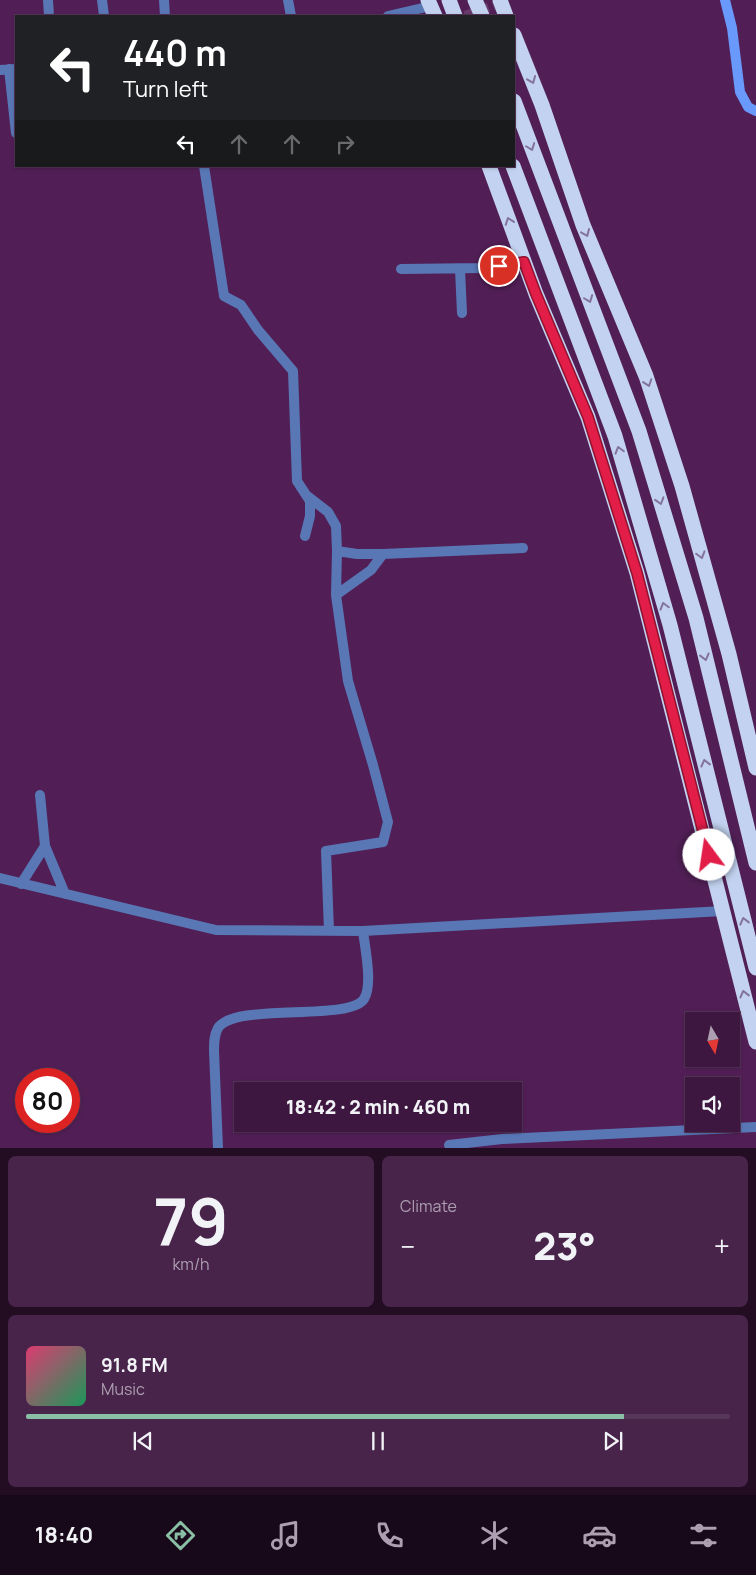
<!DOCTYPE html>
<meta charset="utf-8">
<style>
:root{--surface:#3d1740;--page:#48244b;--text:#f1f3f6;--muted:#ad9fb1;--line:#563659;--accent:#8abfa5}
body{margin:0;font-family:Manrope,sans-serif;background:var(--page);color:var(--text);height:100vh;display:flex;flex-direction:column;font-size:19px;white-space:nowrap}
*{box-sizing:border-box;margin:0}
p{font-size:16px;color:var(--muted)}
.icon{flex:none;width:28px;height:28px;fill:none;stroke:currentColor;stroke-width:2;stroke-linecap:round;stroke-linejoin:round}
.map{position:relative;height:1148px;overflow:hidden}
.panel{display:flex;flex-direction:column;gap:8px;padding:8px;background:#220d23;flex:1}
.panel>*{flex:none}
.hud{position:absolute;left:15px;top:15px;width:500px;height:152px;border-radius:0px;box-shadow:0 1px 4px #0004,0 0 0 1px var(--line);background:#202124;color:#fff;overflow:hidden}
.needle{width:32px;rotate:171deg}
.fabs{position:absolute;left:685px;top:1012px;display:grid;gap:10px}
.fabs a{display:grid;place-items:center;width:55px;height:55px;border-radius:0px;background:var(--surface);box-shadow:0 1px 4px #0004,0 0 0 1px var(--line);font-size:25px}
.speed{position:absolute;left:15px;top:1068px;display:flex;gap:10px;font-size:25px;font-weight:700;text-align:center}
.speed>*{display:grid;place-content:center;width:65px;height:65px;border-radius:50%;background:var(--surface);box-shadow:0 1px 4px #0004,0 0 0 1px var(--line);line-height:1}
.speed .limit{border:8px solid #d22;background:#fff;color:#111}
.pin{position:absolute;display:grid;place-items:center;width:42px;height:42px;color:#fff;margin:-21px;border:2px solid #fff;border-radius:50%;box-shadow:0 1px 5px #0007}
.me{position:absolute;width:55px;margin:-28px;rotate:346deg;stroke-linejoin:round;filter:drop-shadow(0 0 4px #0008)}
.turn{display:flex;align-items:center;gap:18px;height:105px;padding:0 25px;font-size:22px}
.turn .icon{width:65px;height:65px;stroke-width:2.5}
.turn b{display:block;font-size:35px;line-height:42px}
.lanes{display:flex;align-items:center;height:48px;padding:0 25px;background:#0003;justify-content:center;gap:25px;direction:ltr}
.lanes .off{opacity:.35}
.big{font-size:38px;font-weight:800;line-height:1.1}
.panel .card{flex:1;display:flex;flex-direction:column;justify-content:center;gap:8px;min-width:0;padding:0 18px;border-radius:8px;background:var(--page)}
.panel .dial{align-items:center;gap:0}
.dial b{font-size:65px;line-height:1}
.song{display:flex;align-items:center;gap:15px}
.cover{width:60px;height:60px;border-radius:8px;background:linear-gradient(135deg,hsl(340 70% 55%),hsl(150 70% 35%))}
.played{height:5px;border-radius:2px;background:linear-gradient(90deg,var(--accent) 85%,var(--line) 85%)}
.keys{display:flex;justify-content:space-around;direction:ltr}
.heat{display:flex;justify-content:space-between;align-items:center;font-size:28px;direction:ltr}
.panel .tiles{flex:1;display:grid;gap:8px;grid-template-columns:1fr 1fr}
.card:last-child{grid-column:span 2}
.trip{position:absolute;left:234px;top:1082px;width:288px;height:50px;border-radius:0px;background:var(--surface);box-shadow:0 1px 4px #0004,0 0 0 1px var(--line);font-weight:800;line-height:50px;text-align:center}
.tab-bar{display:flex;height:80px;justify-content:space-around;align-items:center;background:#18091a;color:var(--muted)}
.tab-bar .icon{width:35px;height:35px}
.tab-bar .on{color:var(--accent)}
.tab-bar b{font-size:22px;color:var(--text)}
.map>svg:first-child{display:block}
</style>
<div class="map">
<svg width="756" height="1148" viewBox="0 0 756 1148">
<rect width="100%" height="100%" fill="#511f56"/>
<g fill="none" stroke-linecap="round" stroke-linejoin="round">
<!-- street-tunnel -->
<path stroke="#693a6d" stroke-width="10" stroke-dasharray="10 5" stroke-linecap="butt" d="M465,16L494,6"/>
<!-- street -->
<path stroke="#5977b5" stroke-width="10" d="M48,0L49,16
M102,0L104,16
M164,0L165,16
M288,0L291,16
M388,16L431,6
M9,69L16,133
M0,70L16,69
M204,166L224,296L241,305L258,330L293,371L297,481L310,501V516L305,536
M401,269L483,268L524,262
M460,269L462,313
M306,495L328,512L336,526L337,551L336,595L348,681L373,765L388,822L383,842L326,851L329,931
M337,551L357,554H383L523,548
M336,595L371,570L383,554
M40,795L45,846L65,894
M0,878L216,930L363,931L723,911
M21,884L45,846
M449,1145L502,1139L756,1127
M218,1148L214,1051C214,1043 214,1035 218,1028C235,1002 349,1022 364,999C373,985 365,948 363,931"/>
<!-- secondary -->
<path stroke="#6a99fc" stroke-width="10" d="M725,0L732,28L740,92L748,107L756,111"/>
<!-- highway -->
<path stroke="#c2d2f0" stroke-width="15" d="M428,0L435,16
M449,0L455,16
M475,0L482,16
M500,0L506,16
M514,35L542,105L583,225L646,376L682,486L729,654L756,768
M514,101L639,431L696,618L756,863
M489,166L536,294L588,417L637,573L756,1042
M513,166L615,436L670,625L756,968"/>
</g>
<!-- one-way arrows -->
<defs><path id="oneway-chevron" d="M-2-3.5L2.5 0L-2 3.5" fill="none" stroke-width="1.6" stroke-linecap="round" stroke-linejoin="round" transform="scale(1.25)"/></defs>
<g stroke="#84739e">
<use href="#oneway-chevron" transform="translate(532 80) rotate(68)"/>
<use href="#oneway-chevron" transform="translate(531 147) rotate(69)"/>
<use href="#oneway-chevron" transform="translate(509 221) rotate(-110)"/>
<use href="#oneway-chevron" transform="translate(586 233) rotate(67)"/>
<use href="#oneway-chevron" transform="translate(589 299) rotate(69)"/>
<use href="#oneway-chevron" transform="translate(648 383) rotate(71)"/>
<use href="#oneway-chevron" transform="translate(619 450) rotate(-106)"/>
<use href="#oneway-chevron" transform="translate(660 501) rotate(73)"/>
<use href="#oneway-chevron" transform="translate(701 555) rotate(74)"/>
<use href="#oneway-chevron" transform="translate(664 606) rotate(-106)"/>
<use href="#oneway-chevron" transform="translate(705 657) rotate(76)"/>
<use href="#oneway-chevron" transform="translate(705 763) rotate(-104)"/>
<use href="#oneway-chevron" transform="translate(744 921) rotate(-104)"/>
<use href="#oneway-chevron" transform="translate(744 994) rotate(-104)"/>
</g>
<g fill="none" stroke-linecap="round" stroke-linejoin="round">
<defs>
<path id="route" d="M499,266L524,262L536,294L588,417L637,573L709,855"/>
</defs>
<!-- route casing -->
<use href="#route" stroke="#92132f" stroke-width="12"/>
<!-- route -->
<use href="#route" stroke="#e11d48" stroke-width="9"/>
</g>
</svg>
<div class="fabs">
<a><svg class="needle" viewBox="-14 -14 28 28"><path d="M0-13l5 13h-10z" fill="#e53935"/><path d="M0 13l5-13h-10z" fill="#ad9fb1"/></svg></a>
<a><svg class="icon" aria-label="sound" viewBox="0 0 24 24"><path d="M4 9h4l5-4v14l-5-4H4zM17 9q2 3 0 6"/></svg></a>
</div>
<div class="speed"><div class="limit">80</div></div>
<div class="pin" style="left:499px;top:266px;background:#d93025"><svg class="icon" aria-label="arrive" viewBox="0 0 24 24"><path d="M6 21V4h12l-3 4 3 4H6"/></svg></div>
<svg class="me" style="left:709px;top:855px" viewBox="-20 -20 40 40"><circle r="19" fill="#fff"/><path d="M0-13L10 11 0 6-10 11z" fill="#e11d48"/></svg>
<div class="trip">18:42 · 2 min · 460 m</div>
<div class="hud">
<div class="turn"><svg class="icon" aria-label="left" viewBox="0 0 24 24"><path d="M17 20v-9H6M10 6l-5 5 5 5"/></svg><div><b>440 m</b>Turn left</div></div>
<div class="lanes"><svg class="icon" aria-label="left" viewBox="0 0 24 24"><path d="M17 20v-9H6M10 6l-5 5 5 5"/></svg><svg class="icon off" aria-label="ahead" viewBox="0 0 24 24"><path d="M12 20V5M6 11l6-6 6 6"/></svg><svg class="icon off" aria-label="ahead" viewBox="0 0 24 24"><path d="M12 20V5M6 11l6-6 6 6"/></svg><svg class="icon off" aria-label="right" viewBox="0 0 24 24"><path d="M7 20v-9h11M14 6l5 5-5 5"/></svg></div>
</div>
</div>
<section class="panel">
<div class="tiles">
<div class="card dial"><b>79</b><p>km/h</p></div>
<div class="card"><p>Climate</p>
<div class="heat"><a>−</a><b class="big">23°</b><a>+</a></div>
</div>
<div class="card">
<div class="song"><i class="cover"></i><div><b>91.8 FM</b><p>Music</p></div></div>
<div class="played"></div>
<div class="keys"><svg class="icon" aria-label="previous" viewBox="0 0 24 24"><path d="M18 5L8 12l10 7zM5 5v14"/></svg><svg class="icon" aria-label="pause" viewBox="0 0 24 24"><path d="M8 5v14M16 5v14"/></svg><svg class="icon" aria-label="next" viewBox="0 0 24 24"><path d="M6 5l10 7-10 7zM19 5v14"/></svg></div>
</div>
</div>
</section>
<nav class="tab-bar">
<b>18:40</b>
<svg class="icon on" aria-label="directions" viewBox="0 0 24 24"><path d="M12 3l9 9-9 9-9-9zM9 14v-3h6M13 9l2 2-2 2"/></svg>
<svg class="icon" aria-label="music" viewBox="0 0 24 24"><path d="M9 18V5l10-2v13"/><circle cx="6" cy="18" r="3"/><circle cx="16" cy="16" r="3"/></svg>
<svg class="icon" aria-label="phone" viewBox="0 0 24 24"><path d="M5 4h4l2 5-3 2q2 4 5 5l2-3 5 2v4C11 20 4 13 5 4z"/></svg>
<svg class="icon" aria-label="climate" viewBox="0 0 24 24"><path d="M12 3v18M4 7l16 10M4 17L20 7"/></svg>
<svg class="icon" aria-label="car" viewBox="0 0 24 24"><path d="M5 17H2v-5l4-1 3-4h7l3 4 3 1v5h-3M9 17h6M6 11h13"/><circle cx="7" cy="17" r="2"/><circle cx="17" cy="17" r="2"/></svg>
<svg class="icon" aria-label="filters" viewBox="0 0 24 24"><path d="M4 7h16M4 17h16"/><circle cx="9" cy="7" r="2"/><circle cx="15" cy="17" r="2"/></svg>
</nav>
